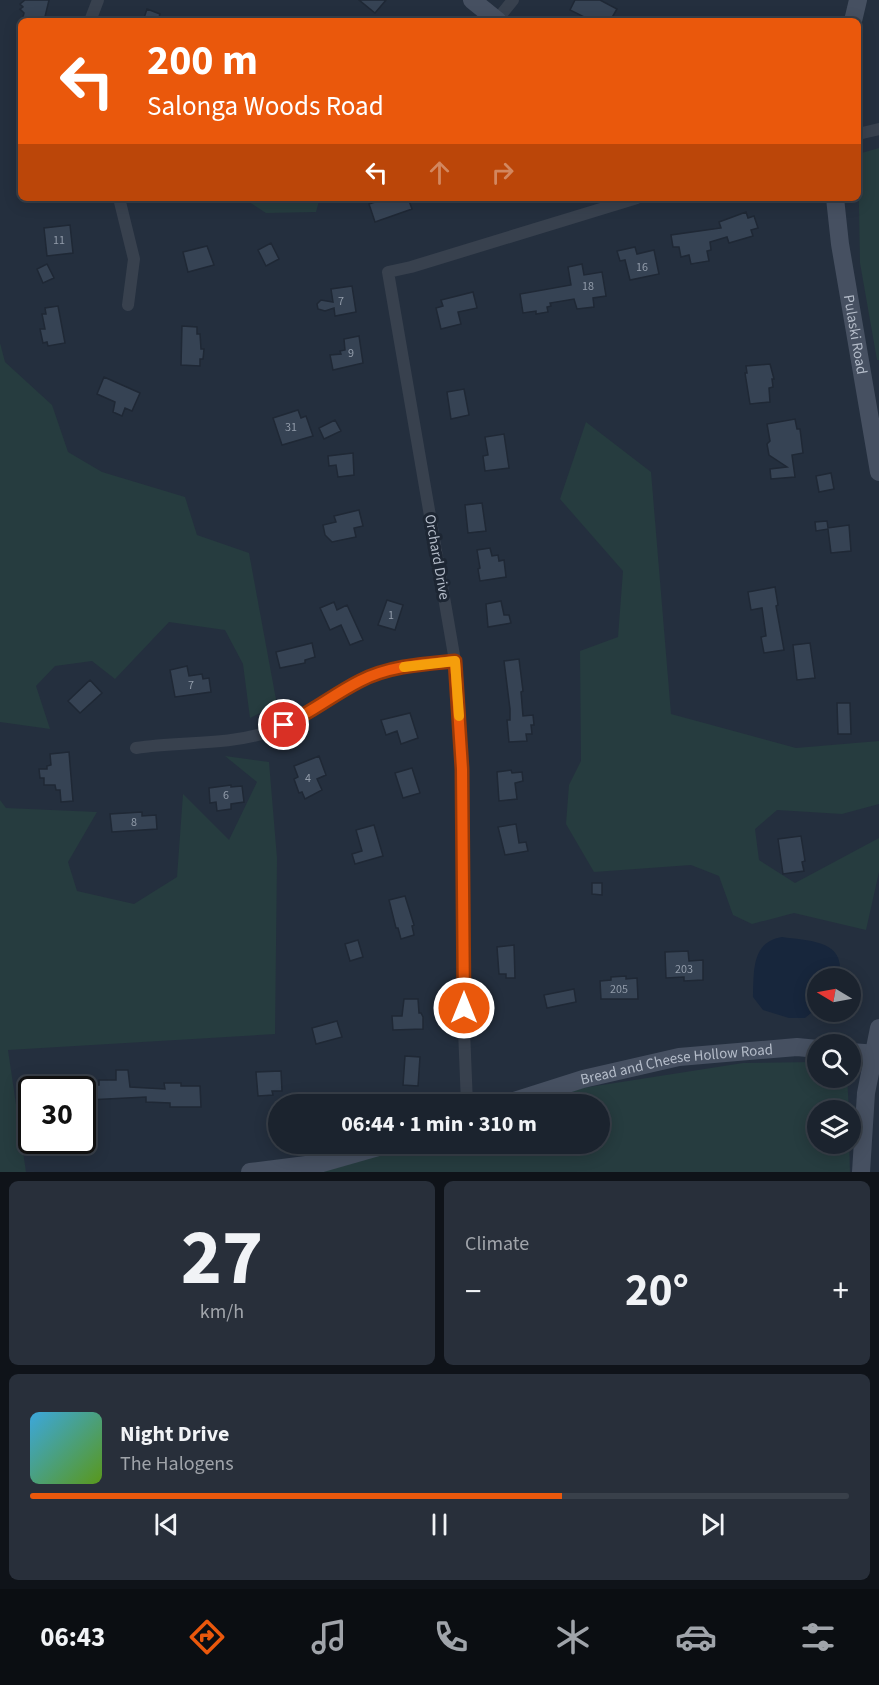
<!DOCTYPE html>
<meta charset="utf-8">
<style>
:root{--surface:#1b232e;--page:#282f3a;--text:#f1f3f6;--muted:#a0a4aa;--line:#39404a;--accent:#ea580c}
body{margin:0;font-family:"Source Sans 3",sans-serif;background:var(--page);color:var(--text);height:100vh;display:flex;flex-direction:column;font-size:22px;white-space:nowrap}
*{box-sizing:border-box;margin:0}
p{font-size:20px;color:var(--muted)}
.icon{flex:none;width:33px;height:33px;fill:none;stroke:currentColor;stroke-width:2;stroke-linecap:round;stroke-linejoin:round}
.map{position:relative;height:1172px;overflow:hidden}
.sheet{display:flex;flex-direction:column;gap:9px;padding:9px;background:#0f1319;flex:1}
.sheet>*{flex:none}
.banner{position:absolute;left:18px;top:18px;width:843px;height:183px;border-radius:9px;box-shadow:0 3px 15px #0003,0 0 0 2px var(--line);background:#ea580c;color:#fff;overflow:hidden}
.needle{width:39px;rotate:280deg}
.tools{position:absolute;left:807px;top:968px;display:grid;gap:12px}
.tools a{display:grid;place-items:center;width:54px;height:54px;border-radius:50%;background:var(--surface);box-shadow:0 3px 15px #0003,0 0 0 2px var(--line);font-size:30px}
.speed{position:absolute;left:18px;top:1076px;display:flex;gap:12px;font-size:30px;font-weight:700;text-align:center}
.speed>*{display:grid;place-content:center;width:78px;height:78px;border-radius:50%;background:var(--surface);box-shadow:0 3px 15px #0003,0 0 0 2px var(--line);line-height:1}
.speed .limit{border:3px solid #111;border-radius:9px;background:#fff;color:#111}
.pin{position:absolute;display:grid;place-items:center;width:51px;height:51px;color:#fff;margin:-26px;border:3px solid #fff;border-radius:50%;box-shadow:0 2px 6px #0007}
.me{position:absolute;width:66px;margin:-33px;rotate:0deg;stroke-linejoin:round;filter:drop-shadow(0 0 4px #0008)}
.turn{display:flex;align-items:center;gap:21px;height:126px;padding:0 30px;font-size:27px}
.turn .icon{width:78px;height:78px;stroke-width:2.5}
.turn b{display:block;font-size:42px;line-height:51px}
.lanes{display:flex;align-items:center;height:57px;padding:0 30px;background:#0003;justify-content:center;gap:30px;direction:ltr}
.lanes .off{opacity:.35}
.big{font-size:45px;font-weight:700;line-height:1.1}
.sheet .widget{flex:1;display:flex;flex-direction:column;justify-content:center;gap:9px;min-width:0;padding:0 21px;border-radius:9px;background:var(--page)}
.sheet .dial{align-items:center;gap:0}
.dial b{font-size:78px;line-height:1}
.song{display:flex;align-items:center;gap:18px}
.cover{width:72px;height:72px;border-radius:9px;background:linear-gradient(135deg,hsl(200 70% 55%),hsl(90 70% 35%))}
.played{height:6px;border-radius:3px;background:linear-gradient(90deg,var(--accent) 65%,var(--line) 65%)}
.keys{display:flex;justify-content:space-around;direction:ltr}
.heat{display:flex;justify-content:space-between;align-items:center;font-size:33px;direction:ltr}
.sheet .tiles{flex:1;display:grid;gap:9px;grid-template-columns:1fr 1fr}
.widget:last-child{grid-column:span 2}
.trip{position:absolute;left:268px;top:1094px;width:342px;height:60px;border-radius:30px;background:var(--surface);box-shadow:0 3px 15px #0003,0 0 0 2px var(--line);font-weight:700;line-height:60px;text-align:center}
.menu{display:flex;height:96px;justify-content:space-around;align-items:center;background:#0b0e12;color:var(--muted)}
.menu .icon{width:42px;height:42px}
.menu .on{color:var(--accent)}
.menu b{font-size:27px;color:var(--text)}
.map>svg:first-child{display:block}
</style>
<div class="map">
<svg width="879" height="1172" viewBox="0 0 879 1172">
<rect width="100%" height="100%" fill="#242f3e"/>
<!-- green -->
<path fill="#263c3f" d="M879,148V360H877L860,263L858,154Z
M243,198H320L316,212L266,213Z
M0,343L5,362L52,405L68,452L102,472L185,497L197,535L249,553L277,705L250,718L243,664L225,630L169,622L115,679L92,661L55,666L36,686L50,729L0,722Z
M586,422L651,472L671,714L796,748L879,741V804L842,814L777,810L755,829L759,860L795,883L879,838V872L866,930L794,913L752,924L733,915L719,876L691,865L594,872L566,824L569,785L581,761L580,651L618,637L623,571L560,499Z
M225,756L269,762L277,858L275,1034L8,1050L26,1172H0V800L6,808L97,812L68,862L77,891L134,904L177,877L183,794L229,840L257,782Z
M817,1062L818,1077H847L849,1110H818V1143H849L850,1172H299L397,1143H600V1104H530L583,1088L743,1063Z"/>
<!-- water -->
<path fill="#17263c" d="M782,937C810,941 847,940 839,978H818L817,1008L805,1018H789L763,1010L753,997C754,972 751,942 782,937Z"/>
<!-- building -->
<path fill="#364354" stroke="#1f2835" stroke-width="1.5" d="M25,0H49L44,21H22L24,13L20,9L23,7L20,4Z
M359,0H386L375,13Z
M575,0H600L617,9L610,21H592L570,10Z
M147,9L160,14L158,21H143Z
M387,198H408L412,209L375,222L369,204Z
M746,212L748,218L754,216L758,228L751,230L753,236L729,243L727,237L710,242L711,250L707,251L709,261L691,264L689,255L681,257L679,247H673L671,235L721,228L719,222Z
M70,225L73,253L47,256L44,228Z
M271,243L279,259L266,266L258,250Z
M207,246L214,265L188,272L183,252Z
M635,247L637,254L654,250L659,274L630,280L625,260L620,261L617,251Z
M47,264L54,278L43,283L37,269Z
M582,264L584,275L602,272L606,296L593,298L594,307L577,309L574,299L550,303L551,306L547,307L548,312L536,314V311L523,313L520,294L571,285L568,267Z
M352,286L356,312L335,316L334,308L325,311L318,309L317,304L321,300L333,302L331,289Z
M473,292L477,308L458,312L461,324L441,329L436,308L443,306L441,300Z
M58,306L65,343L48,346L47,342L43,343L40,329H45L42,314H46L45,308Z
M182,326L197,327V334H200L201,349H204L203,359H200V366L181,365Z
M359,336L363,363L333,370L330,355L341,354L340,351L345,350L344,339Z
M770,364L774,379H772L773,387L769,388L770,402L750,404L745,373H747L746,366Z
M104,377L140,393L132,411L125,408L122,416L113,412L115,402L97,394Z
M464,389L469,415L451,419L447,392Z
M298,410L301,418L306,416L313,436L282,445L273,418Z
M795,419L797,429H800L803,453L792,455L795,477L771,479L770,469L787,467L769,455L767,444L770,441L767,424Z
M335,420L341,431L324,439L319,428Z
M504,434L509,468L485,471L483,456L488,455L485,437Z
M353,453L354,475L338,477L336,465L329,466L328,456Z
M831,473L834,489L819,492L816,476Z
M482,503L486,531L468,533L465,505Z
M359,510L363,526L354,528L356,537L332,542L325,535L323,525L336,522L334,516Z
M827,521L828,528L849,525L851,551L831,553L828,529L816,531L815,522Z
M490,548L492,556L498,555L499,561L504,560L506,577L480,581L478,569L480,568L477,550Z
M775,587L778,605L776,606L784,650L764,653L761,637L766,636L762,608L751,610L748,592Z
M387,600L403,605L395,630L378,625Z
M501,601L504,615H509L511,623L488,627L486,604Z
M334,602L337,610L347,605L363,640L350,645L341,625L330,630L320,608Z
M312,643L315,657L305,660V663L280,668L276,652Z
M810,643L815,678L797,680L793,645Z
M519,659L523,691L521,692L523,716L533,715L534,725H531L532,734H526L527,741L509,742L507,720H510V709L504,661Z
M187,666L189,676L202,674L203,679L209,678L211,692L175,697L170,670Z
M90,680L102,693L80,713L68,701Z
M837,703H850L851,734H838Z
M410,713L418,738L401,744L397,731L386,735L381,720Z
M69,752L73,801L61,802L60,790H56L55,785H44V778H40L39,769H47V766L51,765L50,754Z
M319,756L326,775L317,779L322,790L305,799L302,792L299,793L294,779L298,777L294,766Z
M412,768L420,793L403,798L395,773Z
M511,770L512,773L522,772L523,781L515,783L517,799L499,801L497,772Z
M231,785V787L242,786L244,802L231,804V809L217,811L216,802L210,803L209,788Z
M142,812V816L156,815L157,829L112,832L110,814Z
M516,824L519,843L526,842L528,851L505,855L498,827Z
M374,825L383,856L355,864L352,854L362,851L356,830Z
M801,836L805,861L802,862L804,871L783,874L778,839Z
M592,883H602V895L592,894Z
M405,896L414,925L412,926L414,935L401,939L398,928H396L389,900Z
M358,940L363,957L350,961L345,944Z
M514,945L515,978H506V974H499L497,947Z
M688,951L689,961L703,960V980L684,981V977L666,978L665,952Z
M626,976V979L637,978L638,999H601L600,981L611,980V977Z
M574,989L576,1002L547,1008L544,995Z
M404,999H418L419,1013H421L423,1017V1029L393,1030L392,1016H402Z
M337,1021L342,1037L316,1044L312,1028Z
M405,1056L420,1057L418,1086L403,1085Z
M116,1070H128L130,1087L165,1089L164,1083H181V1086H200L201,1107H170V1103L146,1102V1097L87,1100V1085H99V1080H116Z
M281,1071L282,1091H272L273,1095L258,1096L256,1072Z"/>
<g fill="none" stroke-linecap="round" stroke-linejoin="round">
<!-- street -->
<path stroke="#38414e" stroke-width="12" d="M497,20L513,0
M90,21L98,0
M858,134L879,129
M119,198L134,259L128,305
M136,748C180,741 225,746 268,732C302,721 329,696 361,680C390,666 424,664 455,661
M467,1104L464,1030L462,769L455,661L388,272L411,267L637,198"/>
<!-- secondary -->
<g stroke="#465061" stroke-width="18">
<path d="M472,0L498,21"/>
<path d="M853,21L858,0"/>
<path id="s1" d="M835,198L840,244L879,472"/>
<path d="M850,1052L879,1054"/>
<path id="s2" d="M505,1104L583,1079L679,1057L797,1047L818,1049"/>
<path d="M250,1172L322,1163L392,1143"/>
<path d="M861,1172L866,1093L879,1028"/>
</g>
</g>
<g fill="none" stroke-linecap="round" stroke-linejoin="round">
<defs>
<path id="route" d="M284,725C311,713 334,694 360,681C389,666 423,664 455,661L462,769L464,1008"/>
</defs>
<!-- route casing -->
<use href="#route" stroke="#983908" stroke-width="15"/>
<!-- route -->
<use href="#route" stroke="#ea580c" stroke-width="10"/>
<!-- slow -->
<path stroke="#f59e0b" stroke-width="10" d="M404,667L455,661L459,716"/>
</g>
<g text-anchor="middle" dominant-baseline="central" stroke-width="6" stroke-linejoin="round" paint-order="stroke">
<!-- number labels -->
<g font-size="12" fill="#929caa">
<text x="59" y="240">11</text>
<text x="642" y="267">16</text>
<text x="588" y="286">18</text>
<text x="341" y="301">7</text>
<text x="351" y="353">9</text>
<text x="291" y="427">31</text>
<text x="391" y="615">1</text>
<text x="191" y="685">7</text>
<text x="308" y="778">4</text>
<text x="226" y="795">6</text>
<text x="134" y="822">8</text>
<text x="684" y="969">203</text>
<text x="619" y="989">205</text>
</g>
<!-- street labels -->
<g font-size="15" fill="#b4bcc9" stroke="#1d2633">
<text stroke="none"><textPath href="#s1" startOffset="138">Pulaski Road</textPath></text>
<text transform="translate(437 557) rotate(80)">Orchard Drive</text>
<text stroke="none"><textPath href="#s2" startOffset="177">Bread and Cheese Hollow Road</textPath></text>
</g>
</g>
</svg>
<div class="tools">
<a><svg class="needle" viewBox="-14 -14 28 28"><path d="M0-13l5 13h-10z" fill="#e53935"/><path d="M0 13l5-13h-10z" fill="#a0a4aa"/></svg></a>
<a><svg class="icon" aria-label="search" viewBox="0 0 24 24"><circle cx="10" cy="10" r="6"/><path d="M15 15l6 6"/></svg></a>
<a><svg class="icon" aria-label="layers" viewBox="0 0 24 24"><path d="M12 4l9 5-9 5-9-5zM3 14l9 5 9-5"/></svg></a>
</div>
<div class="speed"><div class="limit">30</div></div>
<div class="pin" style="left:284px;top:725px;background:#d93025"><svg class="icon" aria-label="arrive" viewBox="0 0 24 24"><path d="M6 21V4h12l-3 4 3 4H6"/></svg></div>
<svg class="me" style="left:464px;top:1008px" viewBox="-20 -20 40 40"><circle r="17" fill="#ea580c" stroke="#fff" stroke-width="3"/><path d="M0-11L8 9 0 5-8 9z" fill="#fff"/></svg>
<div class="trip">06:44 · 1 min · 310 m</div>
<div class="banner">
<div class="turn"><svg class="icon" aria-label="left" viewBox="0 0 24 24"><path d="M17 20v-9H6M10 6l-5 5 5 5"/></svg><div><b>200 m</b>Salonga Woods Road</div></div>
<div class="lanes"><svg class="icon" aria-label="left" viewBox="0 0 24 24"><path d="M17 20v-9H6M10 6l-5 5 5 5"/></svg><svg class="icon off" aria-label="ahead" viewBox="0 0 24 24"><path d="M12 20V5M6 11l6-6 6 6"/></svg><svg class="icon off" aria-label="right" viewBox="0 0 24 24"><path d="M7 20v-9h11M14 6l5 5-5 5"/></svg></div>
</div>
</div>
<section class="sheet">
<div class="tiles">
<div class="widget dial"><b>27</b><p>km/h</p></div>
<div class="widget"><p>Climate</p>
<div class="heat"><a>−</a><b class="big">20°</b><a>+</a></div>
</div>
<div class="widget">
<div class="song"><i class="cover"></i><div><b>Night Drive</b><p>The Halogens</p></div></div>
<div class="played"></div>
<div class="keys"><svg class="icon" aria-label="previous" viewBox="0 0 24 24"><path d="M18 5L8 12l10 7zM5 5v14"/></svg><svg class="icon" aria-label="pause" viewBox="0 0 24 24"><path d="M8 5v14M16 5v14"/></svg><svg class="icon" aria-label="next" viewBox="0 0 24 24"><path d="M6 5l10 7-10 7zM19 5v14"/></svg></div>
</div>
</div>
</section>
<nav class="menu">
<b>06:43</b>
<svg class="icon on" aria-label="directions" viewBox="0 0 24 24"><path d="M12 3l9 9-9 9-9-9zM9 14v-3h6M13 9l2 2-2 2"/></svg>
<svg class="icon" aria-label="music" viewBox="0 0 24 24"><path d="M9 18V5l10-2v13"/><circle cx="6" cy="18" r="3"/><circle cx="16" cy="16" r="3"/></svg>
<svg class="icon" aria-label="phone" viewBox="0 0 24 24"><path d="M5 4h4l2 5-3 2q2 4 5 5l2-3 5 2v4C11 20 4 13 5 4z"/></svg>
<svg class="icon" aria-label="climate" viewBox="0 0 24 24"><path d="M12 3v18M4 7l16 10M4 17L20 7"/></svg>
<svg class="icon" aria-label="car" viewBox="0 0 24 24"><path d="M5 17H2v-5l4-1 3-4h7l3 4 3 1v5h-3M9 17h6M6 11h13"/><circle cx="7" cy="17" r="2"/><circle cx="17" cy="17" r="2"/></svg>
<svg class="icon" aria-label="filters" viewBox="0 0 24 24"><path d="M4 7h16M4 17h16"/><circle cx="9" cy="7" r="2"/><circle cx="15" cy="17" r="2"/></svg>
</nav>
